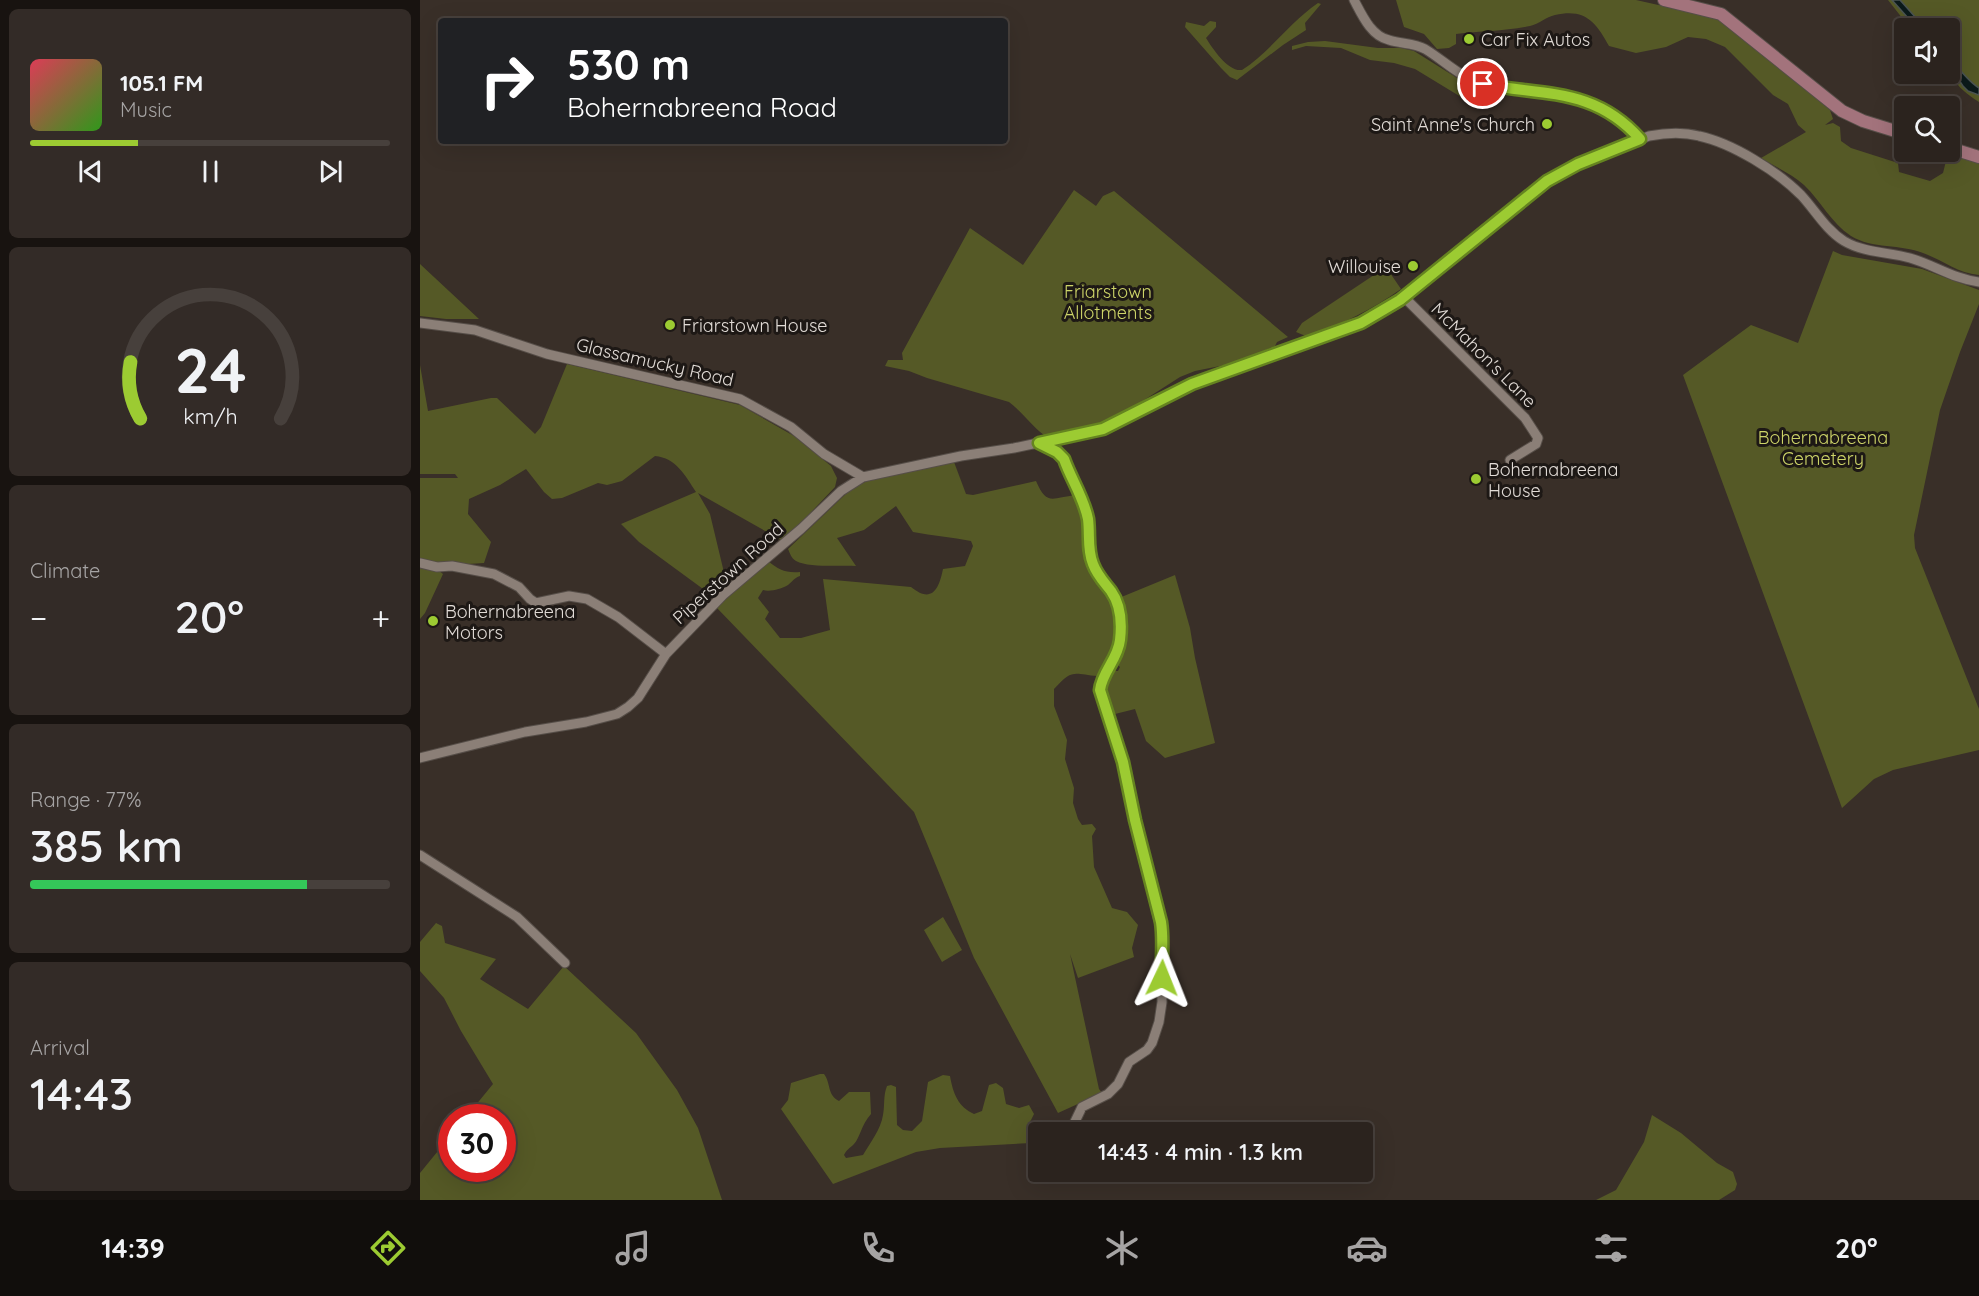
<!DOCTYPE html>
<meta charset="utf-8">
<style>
:root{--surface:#2b231e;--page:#332b27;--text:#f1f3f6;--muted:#a6a4a4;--line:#47403c;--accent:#9ccb32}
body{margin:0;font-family:Quicksand,sans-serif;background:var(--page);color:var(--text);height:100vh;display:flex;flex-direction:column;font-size:22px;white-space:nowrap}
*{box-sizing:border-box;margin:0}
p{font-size:20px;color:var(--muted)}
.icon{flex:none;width:33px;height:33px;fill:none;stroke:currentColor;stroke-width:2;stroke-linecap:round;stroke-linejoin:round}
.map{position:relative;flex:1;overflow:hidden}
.details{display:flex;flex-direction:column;gap:9px;padding:9px;background:#181310;width:420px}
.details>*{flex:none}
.top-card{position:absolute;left:18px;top:18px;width:570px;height:126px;border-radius:6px;box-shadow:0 6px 24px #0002,0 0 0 2px var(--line);background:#202124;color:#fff;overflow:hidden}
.tools{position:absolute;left:1474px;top:18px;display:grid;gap:12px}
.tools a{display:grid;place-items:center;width:66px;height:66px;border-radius:6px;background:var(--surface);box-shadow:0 6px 24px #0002,0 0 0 2px var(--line);font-size:30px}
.speed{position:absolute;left:18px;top:1104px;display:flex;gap:12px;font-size:30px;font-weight:700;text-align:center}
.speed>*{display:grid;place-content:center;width:78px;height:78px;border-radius:50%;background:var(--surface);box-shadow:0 6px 24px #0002,0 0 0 2px var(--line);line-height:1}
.speed .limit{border:9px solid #d22;background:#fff;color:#111}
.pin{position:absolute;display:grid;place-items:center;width:51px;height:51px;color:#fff;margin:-26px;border:3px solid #fff;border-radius:50%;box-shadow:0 2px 6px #0007}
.me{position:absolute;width:66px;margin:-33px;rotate:2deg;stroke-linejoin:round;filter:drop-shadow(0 0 4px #0008)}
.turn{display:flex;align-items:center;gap:21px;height:126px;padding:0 30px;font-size:27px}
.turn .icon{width:78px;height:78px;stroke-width:2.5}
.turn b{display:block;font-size:42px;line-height:51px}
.big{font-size:45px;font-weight:600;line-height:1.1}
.details .widget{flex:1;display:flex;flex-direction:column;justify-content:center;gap:9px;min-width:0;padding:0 21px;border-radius:9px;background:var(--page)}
.details .dial{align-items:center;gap:0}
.dial svg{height:156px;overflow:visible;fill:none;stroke:var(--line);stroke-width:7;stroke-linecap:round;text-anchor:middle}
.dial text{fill:var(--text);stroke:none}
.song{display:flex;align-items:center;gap:18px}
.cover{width:72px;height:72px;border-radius:9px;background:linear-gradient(135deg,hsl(350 70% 55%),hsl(110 70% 35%))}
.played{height:6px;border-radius:3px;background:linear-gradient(90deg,var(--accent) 30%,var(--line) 30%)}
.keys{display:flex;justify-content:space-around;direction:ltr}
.heat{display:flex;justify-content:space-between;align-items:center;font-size:33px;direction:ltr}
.charge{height:9px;border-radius:4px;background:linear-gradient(90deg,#34c759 77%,var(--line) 0)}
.trip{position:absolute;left:608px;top:1122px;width:345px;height:60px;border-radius:6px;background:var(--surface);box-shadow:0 6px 24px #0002,0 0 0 2px var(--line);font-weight:600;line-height:60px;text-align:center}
.dock{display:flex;height:96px;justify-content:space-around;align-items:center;background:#110e0c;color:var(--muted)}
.dock .icon{width:42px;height:42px}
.dock .active{color:var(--accent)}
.dock b{font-size:27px;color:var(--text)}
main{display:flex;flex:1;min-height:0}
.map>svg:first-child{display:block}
</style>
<main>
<section class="details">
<div class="widget">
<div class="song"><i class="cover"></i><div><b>105.1 FM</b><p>Music</p></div></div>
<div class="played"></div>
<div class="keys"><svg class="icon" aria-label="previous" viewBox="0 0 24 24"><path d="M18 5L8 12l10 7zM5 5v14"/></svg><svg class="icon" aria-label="pause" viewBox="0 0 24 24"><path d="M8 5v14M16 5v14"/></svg><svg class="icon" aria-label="next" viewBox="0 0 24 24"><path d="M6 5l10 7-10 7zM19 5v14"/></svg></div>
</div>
<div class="widget dial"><svg viewBox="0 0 100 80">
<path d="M14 69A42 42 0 1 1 86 69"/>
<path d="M14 69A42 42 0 0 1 9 40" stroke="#9ccb32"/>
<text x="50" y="56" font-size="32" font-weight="700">24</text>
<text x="50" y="72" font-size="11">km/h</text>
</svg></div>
<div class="widget"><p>Climate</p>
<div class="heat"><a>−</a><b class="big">20°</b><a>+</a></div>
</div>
<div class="widget"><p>Range · 77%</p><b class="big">385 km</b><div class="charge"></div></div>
<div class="widget"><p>Arrival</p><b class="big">14:43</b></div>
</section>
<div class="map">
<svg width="1559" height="1200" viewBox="0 0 1559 1200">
<rect width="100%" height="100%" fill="#392f28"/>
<!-- green -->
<path fill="#555926" d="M976,0H1216L1283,15L1304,22L1410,110L1413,119L1405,125L1413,123L1420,127L1421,141L1431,148L1478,163L1479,172L1510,181L1523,173L1528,153L1559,163V275C1537,273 1523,260 1503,253C1481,244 1452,249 1431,236C1411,223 1401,201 1384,185C1372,174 1354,166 1341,158L1386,132L1378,125L1368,104L1353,95L1305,47L1286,39L1268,37L1246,47L1216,53L1189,46C1176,22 1165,8 1135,15C1126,17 1119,24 1110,26C1086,31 1060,31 1036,34V44L1029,48L1017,49L1004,34L984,27Z
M1468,0H1559V102C1523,79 1530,68 1530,28H1490Z
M898,3L901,4L885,23L886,30L863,45L817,80L810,77L801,68L765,27L766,22L784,26L790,21L796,22V27L786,38C793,49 808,72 822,70C851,51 870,22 898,3Z
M905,41L958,48H981L994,51L1045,83L1067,90L1062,96L1051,100L1041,97L995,69L974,63L950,60L921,48L886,46L872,50V46L888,42Z
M654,190L676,206L683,196L694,191L868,337L857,342L855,346L820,362L775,371L760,377L707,411L682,423L624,435C611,425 602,412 589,402L507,378L489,371L465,366L468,360H483L482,353L550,228L603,265Z
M1413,251L1422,255L1502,269L1559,290V304L1540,352L1520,410L1494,535L1495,548L1559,709V750L1473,770L1454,779L1422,808L1263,375L1331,325L1378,343Z
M0,264L59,319H26L0,316Z
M966,267L981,289C952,310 921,324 888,337L876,332L882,323Z
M147,364L320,405L374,436L411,466L417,478L415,487L377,527L361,540L278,493L290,514L307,585L294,597L219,542L201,524L276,492C265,475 256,458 235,456L202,481L187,485L178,483L142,498L132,499L124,492L106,469L80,485L49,499L48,514L71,542L64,563L48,564L32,561L20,563L0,560V478H38L35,474H0V365L8,411L71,398H77L115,434L121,427Z
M534,462L546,494L553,495L616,481C627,506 631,498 656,495C660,504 665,515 666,525C666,531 665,538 667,544C682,596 719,622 678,676C653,674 653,668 634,689V706L647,740L645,759L654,788L653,803L658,819L662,825L672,824L676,829L672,836L674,867L692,908L707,912L718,925L712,948L714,957L658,978L650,954L679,1089L682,1093L638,1113L554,958L494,812L296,607L348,561C359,570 365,573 380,572V576C374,578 373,581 368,585C361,589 350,592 343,590L338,598L349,612L345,619L360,638H381L410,630L403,579L491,587C512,604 519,589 523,569L545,566L553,546L551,541C532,537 513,536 493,532L476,506L444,530L417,538L436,566C420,565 389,568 376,561C371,558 370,553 368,549L431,489L447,481Z
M0,564L18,570L23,574L5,613L0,619Z
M755,575L770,628L775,658L795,743L745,758L726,741L715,709L691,715C685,699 679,685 692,671H698L700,667L697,664L699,598Z
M523,917L542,950L522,962L504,930Z
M16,923L22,926L25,943L76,959L60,979L108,1009L144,966L216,1033L257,1090L278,1128L302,1200H0V1173L31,1135L32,1168H82V1118L46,1117L73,1084L41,1031L24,998L0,971V942Z
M400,1074H404C411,1083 407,1095 419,1101L429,1092H450L451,1114C441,1125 440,1138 434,1144C429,1149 427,1149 424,1155L426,1158L443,1155C450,1143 461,1129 463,1115C465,1105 463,1096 467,1086L471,1085L476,1087L477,1125L483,1130L492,1131L502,1121L508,1082L523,1075L530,1076C533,1093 538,1107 554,1114L562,1111L569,1085L576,1083L583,1088L586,1104L599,1108L609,1105L614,1114L610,1122L611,1143L520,1148L496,1152L413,1184L361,1109L368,1100L371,1083Z
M1232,1115L1261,1133L1297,1163L1313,1172L1317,1184L1315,1190L1299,1200H1176L1196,1190L1224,1142Z"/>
<!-- water -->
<path fill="#0b1a1a" stroke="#4b5452" stroke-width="1.5" d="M1472,0H1480L1505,28H1497Z
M1530,57C1538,68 1548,81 1559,88V95L1548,91L1543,86L1530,67Z"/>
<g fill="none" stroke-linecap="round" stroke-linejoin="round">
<defs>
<path id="minor" d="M934,0C942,15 951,36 969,40C981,44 994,43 1005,49C1025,61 1040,78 1064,84C1076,87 1088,87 1100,88C1147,94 1187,102 1220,139
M984,297L1105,418L1118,438L1116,444L1090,460
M0,323L55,330L127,354L320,399L371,427L404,454L443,477
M619,443L637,452L644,459C651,479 664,498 668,519C671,534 668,549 673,564C677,575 684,582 691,591C701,605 702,623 700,640C698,659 682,672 680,690L703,762L743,939L741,961L742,1002L739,1022L732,1043L727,1050L709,1062L698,1084L688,1094L662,1107L650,1132
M0,563L17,567L32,566L74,574L99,587L110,599L116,603L149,596L167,599L198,617L246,654
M0,758L105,732L166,722L197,714L208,707L218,698L246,654L303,595L381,529L421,491L443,477L541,456L594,448L683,429L772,384L941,323L980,300L1123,184L1158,164L1229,136C1245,133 1263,132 1279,136C1312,143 1357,171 1381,195C1395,210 1406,230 1424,241C1444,253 1469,252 1490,258C1514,265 1534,279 1559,282
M0,855L97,917L145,963"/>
<path id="major" d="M1244,0L1301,14L1422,111L1443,121L1485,134
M1530,148L1559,157"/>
</defs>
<!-- minor casing -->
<use href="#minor" stroke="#564e48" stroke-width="11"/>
<!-- major casing -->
<use href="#major" stroke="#564e48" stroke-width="14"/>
<!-- minor -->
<use href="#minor" stroke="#8b7f77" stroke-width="9"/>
<!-- major -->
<use href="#major" stroke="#a3737c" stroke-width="12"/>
</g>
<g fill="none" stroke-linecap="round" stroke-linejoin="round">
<defs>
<path id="route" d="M742,978C741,959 744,941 741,922L715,820L703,762L680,690C682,672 698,659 700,640C702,623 701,605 691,591C684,582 677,575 673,564C667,550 670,534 668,519C664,498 651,479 644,459L637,452L619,443L683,429L772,384L941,323L980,300L1127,181L1158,164L1220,139C1174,87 1123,96 1063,84"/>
</defs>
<!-- route casing -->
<use href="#route" stroke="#658420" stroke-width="15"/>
<!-- route -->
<use href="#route" stroke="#9ccb32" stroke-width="10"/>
</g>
<!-- markers -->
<g fill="#9ccb32" stroke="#1d1815" stroke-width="2">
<circle cx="1049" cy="39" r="6"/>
<circle cx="1127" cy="124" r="6"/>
<circle cx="993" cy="266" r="6"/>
<circle cx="250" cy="325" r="6"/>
<circle cx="1056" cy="479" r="6"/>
<circle cx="13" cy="621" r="6"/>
</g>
<g text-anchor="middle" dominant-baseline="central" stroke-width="6" stroke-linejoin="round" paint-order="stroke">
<!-- poi labels -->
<g font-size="18" fill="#e1dbd6" stroke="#1d1815" text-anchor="start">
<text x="1061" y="39">Car Fix Autos</text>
<text x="1115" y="124" text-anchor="end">Saint Anne's Church</text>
<text x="981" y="266" text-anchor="end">Willouise</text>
<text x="262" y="325">Friarstown House</text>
<text x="1068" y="469">Bohernabreena<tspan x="1068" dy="21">House</tspan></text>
<text x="25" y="611">Bohernabreena<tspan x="25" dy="21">Motors</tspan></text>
</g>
<!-- park labels -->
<g font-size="18" fill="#cdd468" stroke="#1d1815">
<text x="688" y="291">Friarstown<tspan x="688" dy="21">Allotments</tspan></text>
<text x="1403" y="437">Bohernabreena<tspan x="1403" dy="21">Cemetery</tspan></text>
</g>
<!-- street labels -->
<g font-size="18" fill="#e1dbd6" stroke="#1d1815">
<text transform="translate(1064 355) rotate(45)">McMahon's Lane</text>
<text transform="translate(235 362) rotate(13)">Glassamucky Road</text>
<text transform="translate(308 573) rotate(-42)">Piperstown Road</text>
</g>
</g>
</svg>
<div class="tools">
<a><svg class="icon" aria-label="sound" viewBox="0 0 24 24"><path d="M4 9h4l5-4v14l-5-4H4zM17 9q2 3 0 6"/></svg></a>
<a><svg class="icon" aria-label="search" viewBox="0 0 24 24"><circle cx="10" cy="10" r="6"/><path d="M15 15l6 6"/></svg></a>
</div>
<div class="speed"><div class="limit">30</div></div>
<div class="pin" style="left:1063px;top:84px;background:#d93025"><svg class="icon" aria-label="arrive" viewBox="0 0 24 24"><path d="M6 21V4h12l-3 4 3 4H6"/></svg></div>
<svg class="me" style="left:742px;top:978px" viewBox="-20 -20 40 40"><path d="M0-17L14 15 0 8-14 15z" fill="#9ccb32" stroke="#fff" stroke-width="4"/></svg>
<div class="trip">14:43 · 4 min · 1.3 km</div>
<div class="top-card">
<div class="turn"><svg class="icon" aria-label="right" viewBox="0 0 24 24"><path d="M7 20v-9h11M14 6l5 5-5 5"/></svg><div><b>530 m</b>Bohernabreena Road</div></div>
</div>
</div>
</main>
<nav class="dock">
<b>14:39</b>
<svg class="icon active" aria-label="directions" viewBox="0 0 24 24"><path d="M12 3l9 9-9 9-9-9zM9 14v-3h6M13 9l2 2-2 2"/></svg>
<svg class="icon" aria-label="music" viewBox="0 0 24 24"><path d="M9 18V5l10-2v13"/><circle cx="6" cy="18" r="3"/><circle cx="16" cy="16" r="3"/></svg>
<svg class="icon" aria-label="phone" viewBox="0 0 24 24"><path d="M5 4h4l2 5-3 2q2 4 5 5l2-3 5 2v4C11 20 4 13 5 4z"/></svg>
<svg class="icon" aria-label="climate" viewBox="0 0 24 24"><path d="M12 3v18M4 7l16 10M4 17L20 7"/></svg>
<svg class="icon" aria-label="car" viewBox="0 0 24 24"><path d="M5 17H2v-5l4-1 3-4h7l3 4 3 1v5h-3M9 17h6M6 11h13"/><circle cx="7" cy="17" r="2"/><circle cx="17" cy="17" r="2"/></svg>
<svg class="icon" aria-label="filters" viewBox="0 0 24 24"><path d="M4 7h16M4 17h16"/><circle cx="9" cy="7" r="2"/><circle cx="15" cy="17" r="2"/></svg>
<b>20°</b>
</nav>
